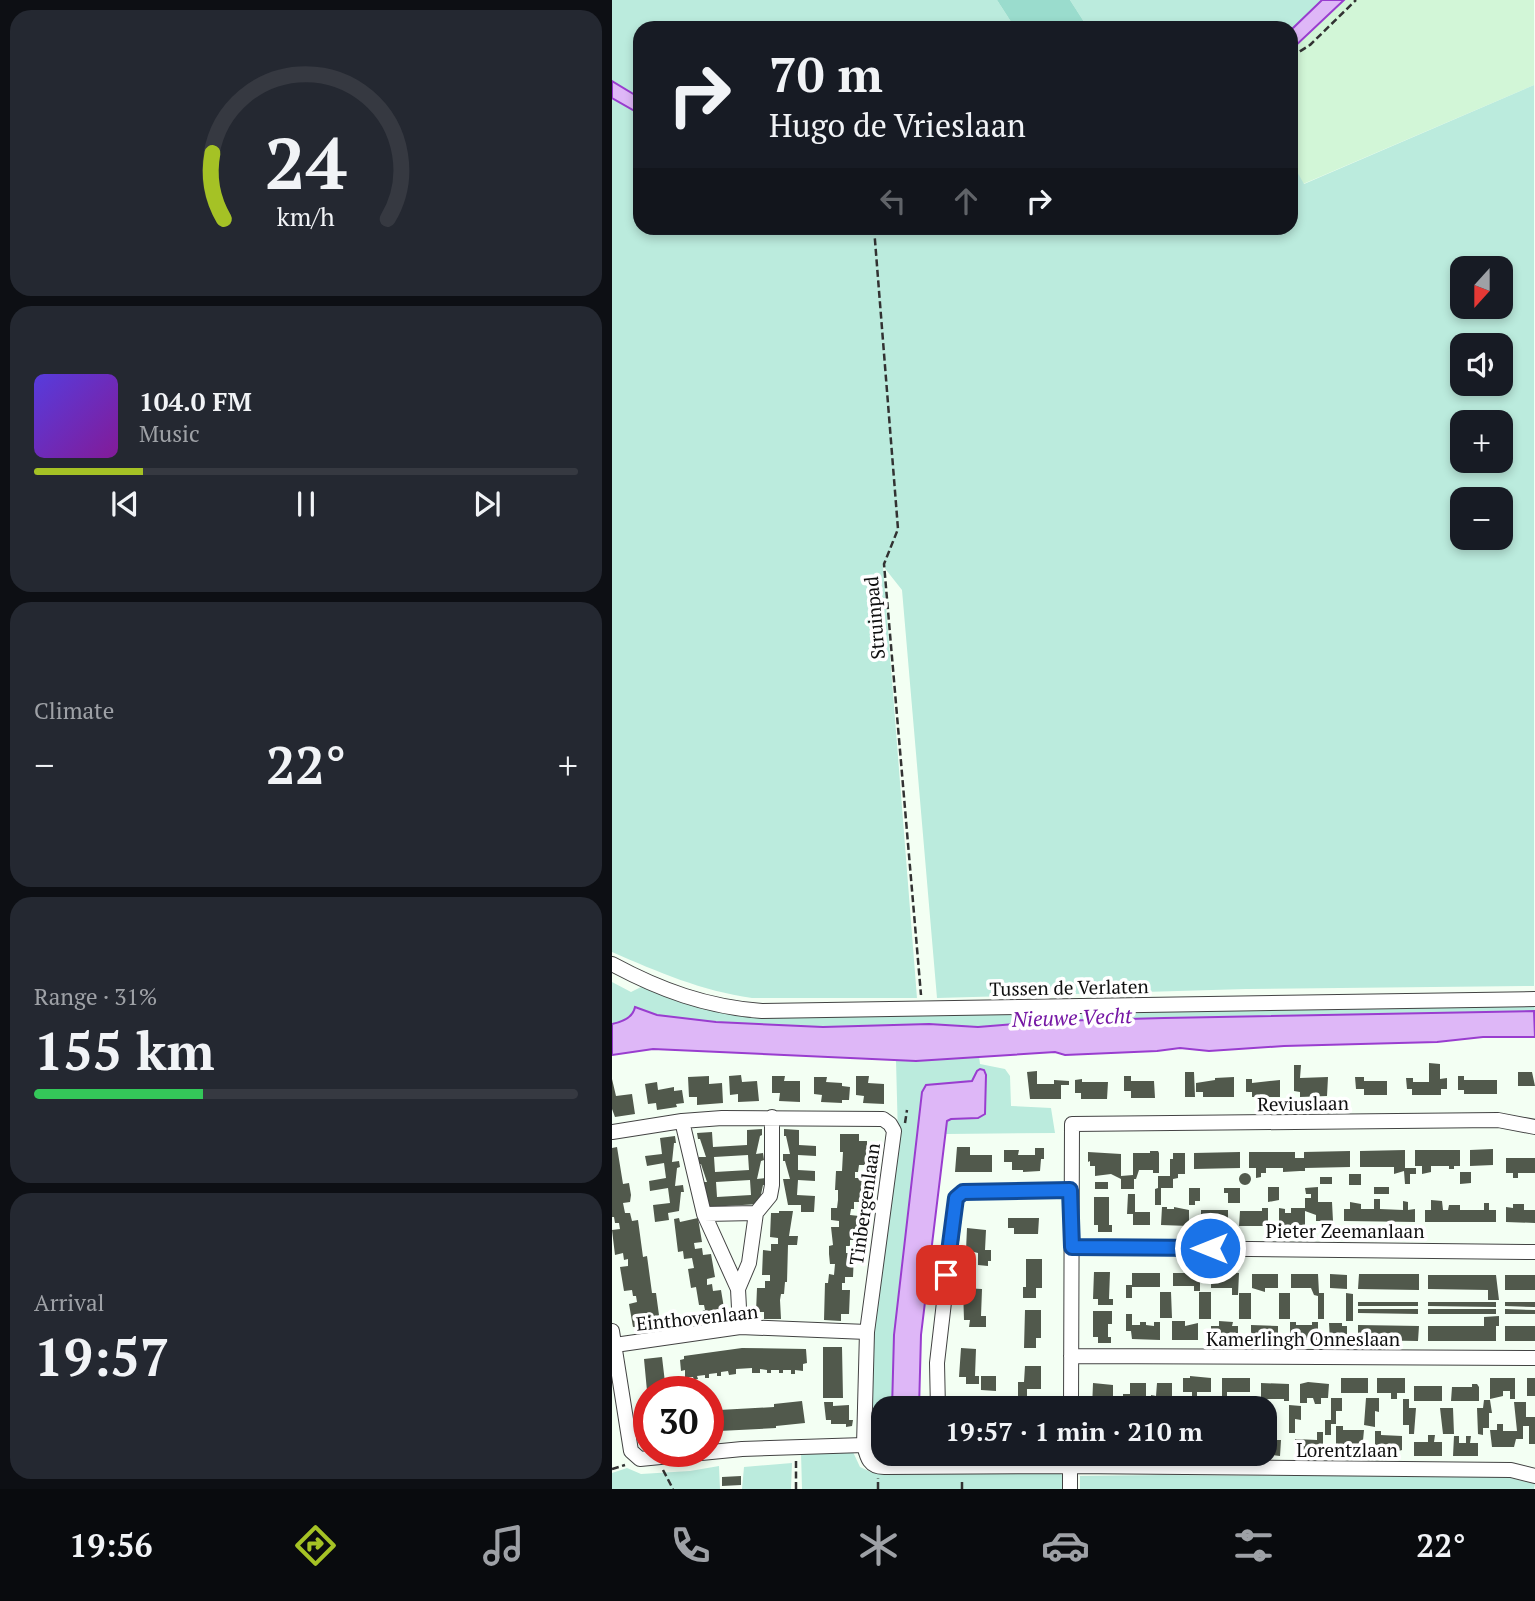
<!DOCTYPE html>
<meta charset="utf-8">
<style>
:root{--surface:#171b24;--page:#242831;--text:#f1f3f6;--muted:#9ea1a6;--line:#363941;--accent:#a5c225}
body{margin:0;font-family:"PT Serif",serif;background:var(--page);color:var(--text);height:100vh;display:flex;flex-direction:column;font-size:26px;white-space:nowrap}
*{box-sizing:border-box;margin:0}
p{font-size:23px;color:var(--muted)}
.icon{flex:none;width:38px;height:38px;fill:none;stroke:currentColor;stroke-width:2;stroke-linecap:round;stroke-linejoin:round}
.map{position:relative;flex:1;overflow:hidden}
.drawer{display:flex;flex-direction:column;gap:10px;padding:10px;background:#0d0f14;width:612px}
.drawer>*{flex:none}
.hud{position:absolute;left:21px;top:21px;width:665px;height:214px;border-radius:21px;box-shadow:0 4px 10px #0003;background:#171b24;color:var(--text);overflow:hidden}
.needle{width:46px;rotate:201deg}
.buttons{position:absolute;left:838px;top:256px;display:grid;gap:14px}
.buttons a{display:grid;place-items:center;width:63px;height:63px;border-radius:14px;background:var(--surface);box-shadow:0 4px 10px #0003;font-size:35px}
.speed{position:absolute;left:21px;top:1376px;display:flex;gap:14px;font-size:35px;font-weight:700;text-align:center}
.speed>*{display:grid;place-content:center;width:91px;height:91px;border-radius:50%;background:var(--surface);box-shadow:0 4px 10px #0003;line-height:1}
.speed .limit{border:10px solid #d22;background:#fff;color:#111}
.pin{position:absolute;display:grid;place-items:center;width:60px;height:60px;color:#fff;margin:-30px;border-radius:14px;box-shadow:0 4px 10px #0006}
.me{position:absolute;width:77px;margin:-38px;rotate:270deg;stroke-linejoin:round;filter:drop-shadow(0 0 5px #0008)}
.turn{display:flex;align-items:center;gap:24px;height:147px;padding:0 21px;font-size:32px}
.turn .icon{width:91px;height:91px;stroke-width:2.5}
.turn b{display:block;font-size:49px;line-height:60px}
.lanes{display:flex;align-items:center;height:66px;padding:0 21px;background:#0003;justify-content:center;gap:35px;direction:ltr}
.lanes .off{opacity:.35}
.big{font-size:52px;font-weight:600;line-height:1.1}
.drawer .card{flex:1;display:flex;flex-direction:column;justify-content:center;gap:10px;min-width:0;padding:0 24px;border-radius:21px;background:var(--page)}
.drawer .dial{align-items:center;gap:0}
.dial svg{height:182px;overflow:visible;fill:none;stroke:var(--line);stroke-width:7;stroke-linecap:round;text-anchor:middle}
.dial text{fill:var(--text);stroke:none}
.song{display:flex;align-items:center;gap:21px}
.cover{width:84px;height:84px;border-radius:10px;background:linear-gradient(135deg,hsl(250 70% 55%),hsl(290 70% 35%))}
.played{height:7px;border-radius:4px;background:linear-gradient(90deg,var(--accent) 20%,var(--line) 20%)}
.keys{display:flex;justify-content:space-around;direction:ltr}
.heat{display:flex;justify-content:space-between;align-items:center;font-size:38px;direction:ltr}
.charge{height:10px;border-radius:5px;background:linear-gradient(90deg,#34c759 31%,var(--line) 0)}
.trip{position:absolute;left:259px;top:1396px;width:406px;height:70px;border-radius:21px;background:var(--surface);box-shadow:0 4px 10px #0003;font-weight:600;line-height:70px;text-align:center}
.dock{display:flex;height:112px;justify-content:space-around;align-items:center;background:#090b0e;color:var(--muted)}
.dock .icon{width:49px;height:49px}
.dock .on{color:var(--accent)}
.dock b{font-size:32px;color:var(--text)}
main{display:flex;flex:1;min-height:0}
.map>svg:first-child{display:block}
</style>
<main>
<section class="drawer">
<div class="card dial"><svg viewBox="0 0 100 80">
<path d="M14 69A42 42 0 1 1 86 69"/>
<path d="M14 69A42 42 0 0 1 9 40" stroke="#a5c225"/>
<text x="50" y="56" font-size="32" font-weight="700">24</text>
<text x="50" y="72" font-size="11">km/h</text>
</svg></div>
<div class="card">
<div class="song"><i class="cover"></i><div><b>104.0 FM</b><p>Music</p></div></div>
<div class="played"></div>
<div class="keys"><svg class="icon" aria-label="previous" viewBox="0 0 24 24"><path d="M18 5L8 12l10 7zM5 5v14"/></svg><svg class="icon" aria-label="pause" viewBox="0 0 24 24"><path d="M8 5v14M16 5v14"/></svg><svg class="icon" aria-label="next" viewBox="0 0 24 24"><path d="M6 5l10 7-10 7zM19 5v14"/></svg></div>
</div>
<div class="card"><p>Climate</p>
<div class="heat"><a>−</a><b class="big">22°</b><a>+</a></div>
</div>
<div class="card"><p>Range · 31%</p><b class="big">155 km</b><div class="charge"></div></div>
<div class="card"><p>Arrival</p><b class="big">19:57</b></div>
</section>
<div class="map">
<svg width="923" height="1489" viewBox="0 0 923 1489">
<rect width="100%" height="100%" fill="#f3fff3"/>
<!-- farmland -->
<path fill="#d2f6d7" d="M732,0H922V85L691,184L679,161V50Z"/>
<!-- green -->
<path fill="#bbebdd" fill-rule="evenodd" d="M0,0H385L403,28H28V98L0,81Z
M458,0H710L679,30V28H476Z
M922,85V986L634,989L325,998L290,590L271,566L305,998H140C90,991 46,972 0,952V98L28,114V228H679V161L692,184ZM850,268H889V306H850ZM850,345H889V383H850ZM850,422H889V460H850ZM850,499H889V537H850Z
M0,982L19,992L31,986L101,1009L922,1003L923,1011L552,1018L442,1021L366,1027L317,1024L211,1027L104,1022L45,1015L28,1011H23L9,1022L0,1024Z
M367,1056L368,1064L393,1069L398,1076L399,1106L439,1108L443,1133L334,1134L335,1121L339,1119L366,1118L374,1111L372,1070L360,1081L311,1088L282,1335L280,1409H271V1454H293V1459L262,1455L260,1449V1344L286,1137L284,1060L304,1061Z
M189,1452H241L248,1467L261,1473L448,1474L452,1475L453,1489H190Z
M180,1463L179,1489H130L132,1467Z
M107,1466L108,1489H0V1473L15,1468L29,1474L78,1471Z
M551,1475L894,1477L923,1484L922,1489H468V1476Z"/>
<!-- forest -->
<path fill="#9adccd" d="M385,0H458L476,28H403Z"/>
<!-- water -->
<path fill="#deb7f7" stroke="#993dcf" stroke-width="2" d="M710,0H732L679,50V30Z
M0,81L28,98V114L0,98Z
M23,1007L45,1015L104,1022L211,1027L317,1024L366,1027L442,1021L552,1018L922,1011L923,1037H871L825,1042L672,1046L597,1051L568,1048L545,1051L453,1055L443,1052L304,1061L41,1049L0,1055V1024C10,1022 21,1018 23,1007Z
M368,1069L372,1070L374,1075L373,1114L366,1118L339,1119L335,1121L309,1335L307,1409H280L282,1335L310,1092L314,1085L360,1081L365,1071Z"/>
<!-- building -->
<path fill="#51594c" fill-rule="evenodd" d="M817,1063L828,1064V1079L835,1078V1089H829V1095H800V1089H795L794,1078H801V1082H817Z
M682,1065H689L688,1078L716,1077L715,1096L688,1097V1092L682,1091Z
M425,1071V1084H442V1080L457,1081V1085H449V1099H418L415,1072Z
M573,1072H582L583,1097H573Z
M906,1072H920L923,1086H906Z
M129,1075L130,1082L145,1081L147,1101L126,1102V1094L118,1095L117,1076Z
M97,1076V1084L110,1083L111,1103L85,1105V1097H77L76,1077Z
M160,1076H173L172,1081H188V1102L167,1101L168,1093H160Z
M244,1076H257L256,1083L272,1084V1104L251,1103L252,1096L244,1095Z
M512,1076H519V1081H542L543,1098H519V1091H512Z
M846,1076H852V1080H885V1094H852V1090H846Z
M202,1077H215L214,1082L230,1083V1086L238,1087L237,1100H230V1103L209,1102L210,1095L202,1094Z
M622,1077V1097H591V1092H584V1083L603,1080V1078Z
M743,1077H752V1081H775V1095H752V1089H744Z
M0,1079L4,1096L20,1094L23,1114L3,1117L0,1109Z
M470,1079V1082H496L495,1099H469V1093H463V1080Z
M634,1079H640V1083L668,1080V1097H640V1092H634Z
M45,1082L46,1090L62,1087V1091L70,1090L72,1103L64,1104L65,1107L45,1110L44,1103L36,1104L33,1084Z
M150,1129V1135L148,1136L144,1154L151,1153L152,1160L149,1161L145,1179L153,1178V1185H151L147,1204L97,1207L88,1182H95L89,1164H87V1157H94L88,1139H86L85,1133L100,1132L101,1147L135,1145V1130ZM136,1155L137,1170L103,1172L102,1157ZM138,1180L139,1195L105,1197L104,1182Z
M172,1129L187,1130V1145L204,1146V1156L186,1155V1170L203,1171V1181L186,1180L185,1195L203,1196L202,1212H189V1205H176L171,1179H178L173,1161H171V1154H178L174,1136H172Z
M228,1134H247V1141H255V1165H247L246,1172H243V1178H251L250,1202H242V1209H239L238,1215L247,1216L246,1240H238V1246H234V1253H242L241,1277H233V1283H230V1290H238L237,1314H229V1321L212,1320L213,1283H216L217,1274L222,1275L223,1264H218L217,1254V1246L221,1245L219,1227H227V1221L219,1220V1208H225L226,1200V1190H223L224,1171H230L231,1152H228Z
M63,1136L64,1143H62L60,1162L67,1161L68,1167L65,1168L63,1186L71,1185L72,1192H69L67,1211L56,1213L57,1220L43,1222L41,1205L58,1203L56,1188L38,1191L37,1181L54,1178L52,1163L35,1166L33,1156L50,1154L48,1138Z
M5,1147L11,1184L17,1183L19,1195L18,1202L11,1203L13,1213H18L20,1221L26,1220L31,1257L35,1256L40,1293H44L49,1330L30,1333L29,1326L21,1327L17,1304L25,1302L24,1296H21L20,1290L12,1291L8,1267L16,1266V1259L12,1260L11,1253L3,1255L0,1230L8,1229L7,1223H3L2,1217H0V1148Z
M345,1147H358V1155H380V1172H343Z
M423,1148H432V1159H429L428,1171L411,1172V1170H400V1162H392V1150H407L406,1155H423Z
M881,1149V1165L858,1166V1150Z
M793,1150V1168H804V1174H798V1184H793L792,1171L782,1174V1167H748V1151Z
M803,1150H848V1166H842V1169H837V1166H819V1172L810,1174V1166H803Z
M538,1151H546L547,1153V1173H541V1170H527L524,1179H522V1189H509V1179L499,1174L483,1176V1166H478V1161L476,1162V1152L509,1154V1176L521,1175V1153H538Z
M738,1151V1167L693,1168V1171H688L671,1172V1168H654V1173H649V1177L644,1178V1168H637V1152H683V1158H692V1152Z
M628,1152V1168L582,1169V1153Z
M561,1153H573V1174H566V1178L561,1179V1188H549V1205H543V1189L546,1188V1176H558V1159H561Z
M894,1158H923V1173H906V1178H901V1173H894Z
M848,1172H859V1183L848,1184Z
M627 1179a6 6 0 1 1 12 0a6 6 0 1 1-12 0Z
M737,1174H749V1185H737Z
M708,1177H720V1184H708Z
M483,1182H496V1189H483Z
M656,1187H667V1200L656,1202Z
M706,1187V1202H720L721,1221H704V1215L693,1211V1226H667V1208L673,1209V1213H679V1208H693V1198H699V1194H694L693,1188Z
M762,1187H777V1194H762Z
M577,1188H588V1201H583V1205H577Z
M612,1188H628V1203H616V1193H612Z
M516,1194H523V1212H538V1225H521V1214H515Z
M482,1197H497V1225H500V1232H486V1225H482Z
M762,1199H768V1209L791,1210V1201L796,1202V1210L803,1209V1222L732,1221V1209H738V1202L749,1204V1209H762Z
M819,1200L830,1201L831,1210H836L837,1205H848V1210H872V1203H877V1210H884V1222H813V1210H819Z
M901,1204H912V1210H923V1223L894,1222V1207L901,1208Z
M550,1207H555V1209H562V1207L577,1210V1226L549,1225Z
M650,1208H656V1226H627L628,1211H650Z
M589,1210H616V1226H589Z
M167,1211H181L177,1236H186L185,1245H176L175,1282H173L172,1294H169L168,1300L169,1319H152V1312H144L145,1288H153V1281H158V1275H150L151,1250L159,1251V1244H166V1238L158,1237L159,1213H167Z
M67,1218L68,1222L86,1218L90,1242L82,1243L83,1249L90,1248L91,1255L99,1254L103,1277L95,1279V1285L100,1284L101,1291L109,1290L113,1314L105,1315L106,1322L87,1325L85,1313L93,1310L92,1305H87L84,1287L79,1288L76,1269L82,1268L80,1258L72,1259L71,1251L66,1252L62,1219Z
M396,1218H427L426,1234H402V1228H396Z
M355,1228L374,1230L373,1250H379V1261H376V1266L366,1265V1253L354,1250Z
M414,1259H430V1288H424V1298H411V1287H414Z
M575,1271L588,1273V1291H582V1286H561V1273H575Z
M482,1272H498L497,1299H501V1305H486V1299H481Z
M520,1273H548V1287H520V1298H514V1285H520Z
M599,1273H627L626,1295H620V1288H599Z
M640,1274H666V1288H653V1292L640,1288Z
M679,1274H706L707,1293H712V1319H706V1296L702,1295L699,1288H679Z
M718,1274L735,1275V1289L718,1288Z
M747,1274H807V1290L746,1289Z
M816,1275H884L887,1300H876V1290L816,1289Z
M893,1275H923V1290H893Z
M351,1288L370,1289L369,1316H374V1327H357L358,1320H352Z
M548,1292H559L560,1318H548Z
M587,1292H599V1319H587Z
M627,1293H639V1319H627Z
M667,1293H678V1319H667Z
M734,1293L741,1294V1321H734Z
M746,1302H806V1306H746Z
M816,1302H884V1307L816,1306Z
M893,1302H923V1307L893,1306Z
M746,1309H806V1314L746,1313Z
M816,1309H884V1314H816Z
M893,1309L923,1310V1314H893Z
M413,1310H429V1338H424V1348H412Z
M481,1311H500V1324H496V1337H499V1343H486V1337H481Z
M514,1314H520V1325H528V1322H534V1325L542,1326V1322H548V1340L520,1339L519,1331H514Z
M887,1316V1326H884V1341H816V1326H872V1317Z
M560,1321H573V1326L586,1323V1340H560Z
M607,1321L621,1322L620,1326H626V1340H599V1326H607Z
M678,1322H684V1325H700V1322H706V1340H678Z
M717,1323H730V1326H735V1340H718Z
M639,1325L666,1326V1340H639Z
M746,1325L807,1326L806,1341L746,1340Z
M893,1326H923V1341H893Z
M211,1347H230L231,1398H211Z
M130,1348L194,1349L195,1363L191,1364V1371L183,1370V1374H179V1370H171V1373H167V1370H159V1373H155V1370L148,1369V1373H140V1368L124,1369V1374L117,1375L116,1371L109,1372V1376H105V1373L97,1374V1378H93V1375L85,1376L86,1379L82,1380L81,1377H73V1370L69,1371L68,1360L72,1359V1356Z
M349,1348L364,1349L363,1376H367V1384H354V1377H347Z
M50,1357L54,1391H35L32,1359Z
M413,1366H429V1389H415V1397H406V1382H412Z
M369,1376H384V1391L369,1390Z
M578,1376L599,1378V1392H585V1397H580V1392H571V1378H578Z
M610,1378H638V1392H615V1397H610Z
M729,1378H756V1393H729Z
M765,1378H793V1393H785V1399H779V1393H765Z
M878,1378H903V1399H898V1391H891V1396L878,1399Z
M915,1378H923V1396H915Z
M696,1382L717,1384L716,1398H709V1404H703L701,1398H695V1403H688V1384Z
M481,1383L501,1385V1396H495V1409H480Z
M518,1383H534V1399L518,1396V1409H511V1394H518Z
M545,1383H560V1397H552L551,1405H549L548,1408L539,1409V1395L544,1396Z
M649,1383L677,1384V1401H672V1399H655V1404H649Z
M860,1384H865L867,1387V1401H839L840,1387H860Z
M802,1386H830V1401H802Z
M719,1398H730V1411H724V1424H719V1435H713V1420H719Z
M754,1398H767V1412L763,1411V1427L752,1425Z
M791,1399H797V1408H804L802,1434H797V1425H791Z
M872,1400H878L880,1413H877V1428H871V1435L866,1434L865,1408H871Z
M190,1401L193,1423L164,1426V1428L107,1431V1429H96V1408H107V1410L162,1407V1404Z
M212,1402H221V1406L237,1405V1420H241L240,1426L234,1427V1424H219V1420H214Z
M902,1402H914V1417H923V1444H917V1426H911V1439H904L902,1447H880L878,1430H885V1424H891V1431H905Z
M677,1405L689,1406V1420L683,1419V1433H677Z
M828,1408H841L842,1434H831Z
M37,1417V1439L34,1440L31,1438L30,1433H33L32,1418Z
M724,1426H731V1430H752L750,1451L724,1449Z
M763,1431H769V1435L790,1436V1450L783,1452V1450L763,1449Z
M705,1432H711V1455L696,1454V1456L683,1454V1439L705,1440Z
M816,1435H823L822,1442H830V1456H802V1442H816Z
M842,1436H847V1443H854V1436H859L858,1443H866V1456H841Z
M653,1440H669L668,1456L653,1454Z
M129,1476V1485L110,1486V1477Z"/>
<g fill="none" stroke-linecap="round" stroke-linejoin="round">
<defs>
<path id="street" d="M0,964C48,990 95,1007 150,1011L923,999
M70,1121L92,1214L126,1289L128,1327
M0,1132L70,1121L110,1118L271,1119L278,1124L282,1131L255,1332L252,1445
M92,1214L144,1213
M460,1247L923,1252
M126,1289L137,1263L144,1213L158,1196L160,1185V1117
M0,1331L19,1451L28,1459L130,1449L252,1445C255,1457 257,1467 272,1467L458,1466L899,1470L923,1476
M3,1345L128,1327L255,1332
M459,1356L923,1358
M326,1409L325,1363L344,1198L351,1192L458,1190
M459,1409L460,1124L886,1120L923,1127
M458,1489V1454"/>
</defs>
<!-- street casing -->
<use href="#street" stroke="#434343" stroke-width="16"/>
<!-- path -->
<path stroke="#323232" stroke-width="2.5" stroke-dasharray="7 3.5" stroke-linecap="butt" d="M679,57L698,45L744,0
M262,228L286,529L272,564L309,995
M293,1123L295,1110
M0,1469L13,1465
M51,1470L61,1489
M184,1489V1461
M266,1489V1478
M350,1489V1480"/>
<!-- street -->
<use href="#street" stroke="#fff" stroke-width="14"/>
</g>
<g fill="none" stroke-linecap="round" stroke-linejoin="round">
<defs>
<path id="route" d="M334,1275L344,1198L351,1192L458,1190L460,1247L598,1248"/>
</defs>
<!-- route casing -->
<use href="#route" stroke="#114b97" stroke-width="18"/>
<!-- route -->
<use href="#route" stroke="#1a73e8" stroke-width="12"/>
</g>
<g text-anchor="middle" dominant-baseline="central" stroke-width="7" stroke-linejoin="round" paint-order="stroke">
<!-- street labels -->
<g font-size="19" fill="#101010" stroke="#fff">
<text transform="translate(262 618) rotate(-95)">Struinpad</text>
<text transform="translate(457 987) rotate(-1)">Tussen de Verlaten</text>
<text transform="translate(691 1103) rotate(-1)">Reviuslaan</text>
<text transform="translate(252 1204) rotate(-82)">Tinbergenlaan</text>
<text x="733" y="1230">Pieter Zeemanlaan</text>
<text transform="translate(85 1317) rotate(-6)">Einthovenlaan</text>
<text x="691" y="1338">Kamerlingh Onneslaan</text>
<text x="735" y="1449">Lorentzlaan</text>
</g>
<!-- water labels -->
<g font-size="21" font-style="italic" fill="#7516a4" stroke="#fff">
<text transform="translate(460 1017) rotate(-2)">Nieuwe Vecht</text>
</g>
</g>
</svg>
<div class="buttons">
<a><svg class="needle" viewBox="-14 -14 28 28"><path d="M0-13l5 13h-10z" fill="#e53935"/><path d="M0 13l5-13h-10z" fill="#9ea1a6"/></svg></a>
<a><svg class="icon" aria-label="sound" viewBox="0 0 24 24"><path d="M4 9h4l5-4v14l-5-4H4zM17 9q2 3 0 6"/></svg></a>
<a>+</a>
<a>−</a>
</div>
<div class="speed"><div class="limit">30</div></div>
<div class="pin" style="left:334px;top:1275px;background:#d93025"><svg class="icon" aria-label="arrive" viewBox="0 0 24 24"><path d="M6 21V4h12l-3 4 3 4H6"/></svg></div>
<svg class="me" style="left:598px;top:1248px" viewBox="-20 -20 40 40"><circle r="17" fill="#1a73e8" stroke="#fff" stroke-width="3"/><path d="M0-11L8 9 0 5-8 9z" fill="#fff"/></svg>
<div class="trip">19:57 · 1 min · 210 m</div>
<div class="hud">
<div class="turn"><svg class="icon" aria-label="right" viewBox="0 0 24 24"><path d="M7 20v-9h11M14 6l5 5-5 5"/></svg><div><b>70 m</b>Hugo de Vrieslaan</div></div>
<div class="lanes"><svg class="icon off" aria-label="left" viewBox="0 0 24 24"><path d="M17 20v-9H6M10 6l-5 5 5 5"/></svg><svg class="icon off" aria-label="ahead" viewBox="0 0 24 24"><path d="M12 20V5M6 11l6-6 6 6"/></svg><svg class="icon" aria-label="right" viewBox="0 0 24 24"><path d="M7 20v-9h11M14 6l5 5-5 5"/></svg></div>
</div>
</div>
</main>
<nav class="dock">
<b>19:56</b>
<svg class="icon on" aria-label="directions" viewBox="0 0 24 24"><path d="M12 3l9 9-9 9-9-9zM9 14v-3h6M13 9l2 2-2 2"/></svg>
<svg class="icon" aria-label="music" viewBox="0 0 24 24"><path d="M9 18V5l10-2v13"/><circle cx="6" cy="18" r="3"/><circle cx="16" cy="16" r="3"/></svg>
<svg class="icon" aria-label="phone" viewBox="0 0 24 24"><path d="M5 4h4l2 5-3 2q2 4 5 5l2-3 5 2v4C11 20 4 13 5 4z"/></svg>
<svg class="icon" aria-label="climate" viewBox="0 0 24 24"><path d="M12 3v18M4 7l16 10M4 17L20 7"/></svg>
<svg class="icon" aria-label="car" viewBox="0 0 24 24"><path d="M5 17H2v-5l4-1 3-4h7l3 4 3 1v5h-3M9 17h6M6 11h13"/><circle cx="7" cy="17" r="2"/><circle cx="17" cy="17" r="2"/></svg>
<svg class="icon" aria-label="filters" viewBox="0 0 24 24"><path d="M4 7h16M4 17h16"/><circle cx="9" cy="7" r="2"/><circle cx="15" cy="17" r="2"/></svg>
<b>22°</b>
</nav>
